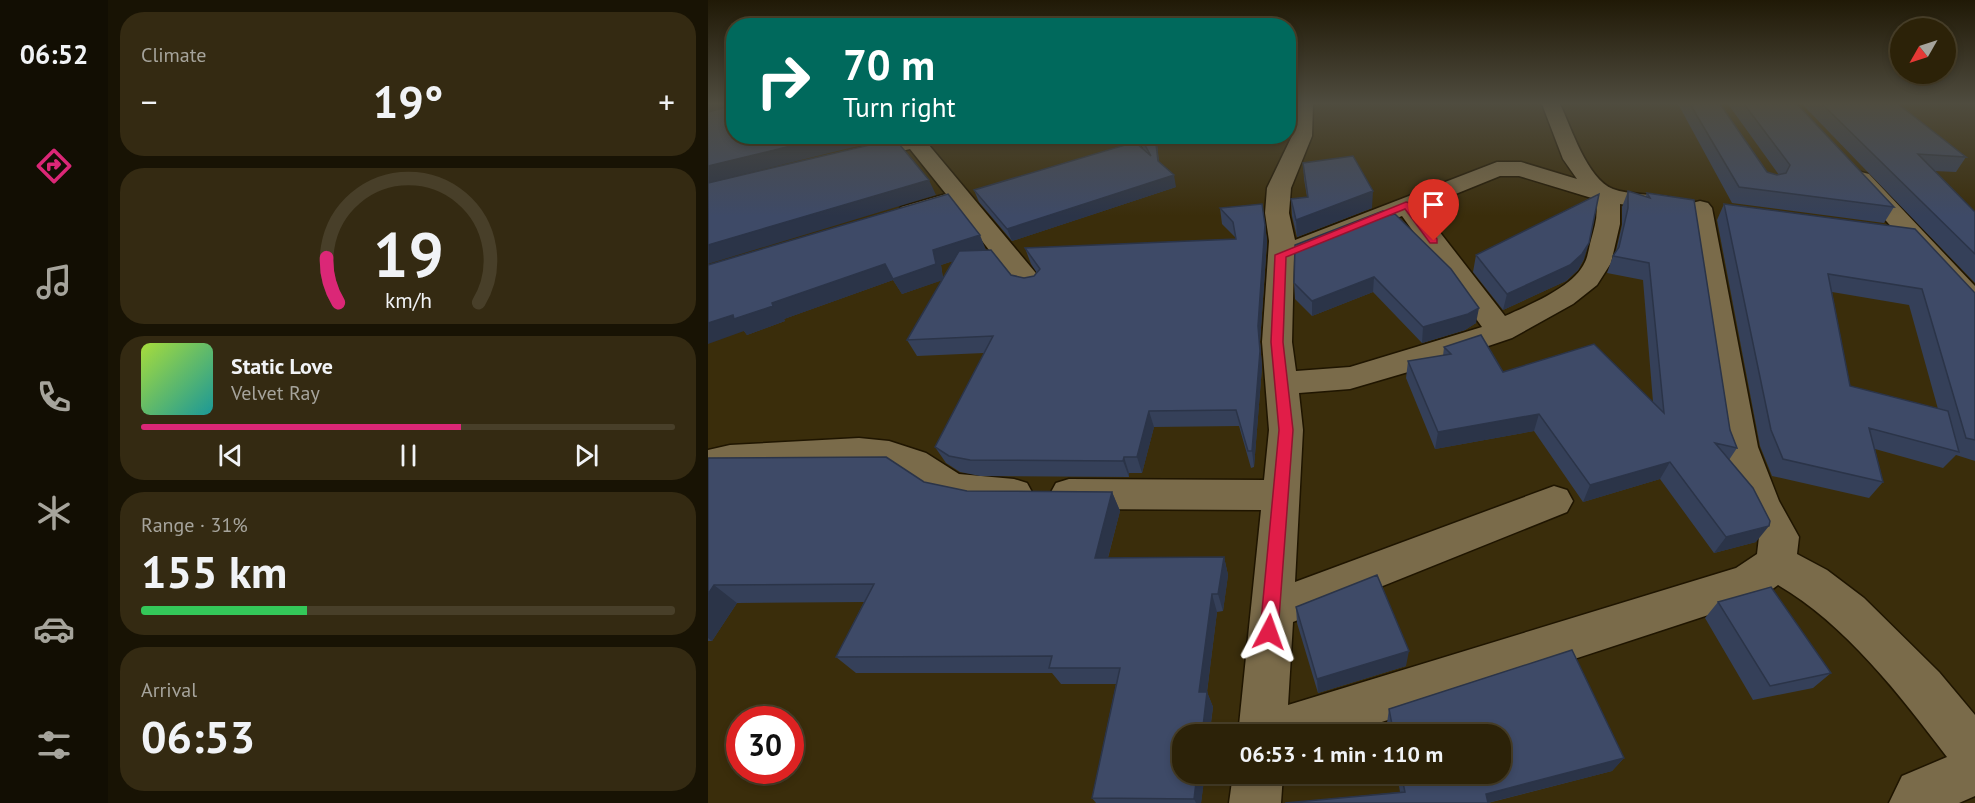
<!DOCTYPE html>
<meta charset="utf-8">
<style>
:root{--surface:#2c2208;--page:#342a12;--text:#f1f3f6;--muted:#a6a49c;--line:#483f29;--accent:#db2777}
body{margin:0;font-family:"PT Sans",sans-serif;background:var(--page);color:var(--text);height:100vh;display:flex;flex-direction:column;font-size:22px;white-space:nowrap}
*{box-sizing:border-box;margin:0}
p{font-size:20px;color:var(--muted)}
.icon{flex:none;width:33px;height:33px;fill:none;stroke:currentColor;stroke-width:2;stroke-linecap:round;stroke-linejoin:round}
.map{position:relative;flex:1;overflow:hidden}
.drawer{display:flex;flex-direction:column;gap:12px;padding:12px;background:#181304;width:600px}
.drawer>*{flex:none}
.banner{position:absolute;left:18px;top:18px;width:570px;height:126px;border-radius:24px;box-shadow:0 3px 9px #0003,0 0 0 2px var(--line);background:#00695c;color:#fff;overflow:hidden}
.needle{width:39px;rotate:231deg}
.fabs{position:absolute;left:1182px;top:18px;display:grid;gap:12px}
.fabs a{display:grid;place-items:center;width:66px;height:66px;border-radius:50%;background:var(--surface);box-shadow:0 3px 9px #0003,0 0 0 2px var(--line);font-size:30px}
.speed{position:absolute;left:18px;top:706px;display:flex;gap:12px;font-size:30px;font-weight:700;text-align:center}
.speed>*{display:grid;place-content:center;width:78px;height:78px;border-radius:50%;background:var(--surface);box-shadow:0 3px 9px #0003,0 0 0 2px var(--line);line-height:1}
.speed .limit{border:9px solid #d22;background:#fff;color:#111}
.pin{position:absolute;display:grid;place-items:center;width:51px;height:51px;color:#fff;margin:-62px -26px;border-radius:50% 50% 50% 0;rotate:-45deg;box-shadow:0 0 6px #0007}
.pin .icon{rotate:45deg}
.me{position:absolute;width:66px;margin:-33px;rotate:4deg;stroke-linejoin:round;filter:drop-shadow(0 0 4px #0008)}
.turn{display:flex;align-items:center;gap:21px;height:126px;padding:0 18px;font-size:27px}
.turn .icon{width:78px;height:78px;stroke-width:2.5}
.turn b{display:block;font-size:42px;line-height:51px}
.big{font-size:45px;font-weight:700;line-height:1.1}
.drawer .card{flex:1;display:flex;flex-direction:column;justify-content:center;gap:9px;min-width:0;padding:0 21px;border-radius:24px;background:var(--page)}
.drawer .dial{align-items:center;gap:0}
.dial svg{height:156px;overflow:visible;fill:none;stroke:var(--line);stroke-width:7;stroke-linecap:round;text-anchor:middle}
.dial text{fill:var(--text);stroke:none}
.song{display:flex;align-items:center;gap:18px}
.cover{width:72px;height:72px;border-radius:9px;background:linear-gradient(135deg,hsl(80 70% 55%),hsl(180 70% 35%))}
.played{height:6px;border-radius:3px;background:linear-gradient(90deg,var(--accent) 60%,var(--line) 60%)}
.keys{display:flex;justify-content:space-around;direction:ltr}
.heat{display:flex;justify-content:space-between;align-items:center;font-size:33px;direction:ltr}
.charge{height:9px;border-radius:4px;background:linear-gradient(90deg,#34c759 31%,var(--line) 0)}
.trip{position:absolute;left:464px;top:724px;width:339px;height:60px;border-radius:24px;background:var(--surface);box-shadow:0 3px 9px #0003,0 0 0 2px var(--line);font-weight:700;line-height:60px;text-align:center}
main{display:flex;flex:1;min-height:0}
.dock{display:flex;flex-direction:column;width:108px;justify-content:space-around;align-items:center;background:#120e03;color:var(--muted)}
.dock .icon{width:42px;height:42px}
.dock .active{color:var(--accent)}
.dock b{font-size:27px;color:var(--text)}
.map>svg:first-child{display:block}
</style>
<main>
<nav class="dock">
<b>06:52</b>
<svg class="icon active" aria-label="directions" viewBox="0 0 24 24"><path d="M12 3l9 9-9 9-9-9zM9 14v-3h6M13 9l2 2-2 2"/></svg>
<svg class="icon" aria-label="music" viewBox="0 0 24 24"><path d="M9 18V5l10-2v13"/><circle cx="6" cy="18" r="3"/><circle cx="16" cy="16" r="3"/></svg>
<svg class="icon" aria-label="phone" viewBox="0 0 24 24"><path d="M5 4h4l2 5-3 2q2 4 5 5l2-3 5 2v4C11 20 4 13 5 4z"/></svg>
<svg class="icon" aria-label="climate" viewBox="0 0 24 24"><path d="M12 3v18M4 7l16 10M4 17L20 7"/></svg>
<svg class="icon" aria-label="car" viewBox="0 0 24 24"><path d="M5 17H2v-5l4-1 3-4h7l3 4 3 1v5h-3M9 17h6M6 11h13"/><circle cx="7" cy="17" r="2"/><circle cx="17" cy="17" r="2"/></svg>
<svg class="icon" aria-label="filters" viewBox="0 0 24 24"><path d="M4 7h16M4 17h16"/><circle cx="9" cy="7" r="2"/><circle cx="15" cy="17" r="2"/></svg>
</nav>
<section class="drawer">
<div class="card"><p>Climate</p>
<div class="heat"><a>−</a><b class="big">19°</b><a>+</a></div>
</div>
<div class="card dial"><svg viewBox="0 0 100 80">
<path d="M14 69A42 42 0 1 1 86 69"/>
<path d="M14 69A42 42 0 0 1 8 46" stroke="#db2777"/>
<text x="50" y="56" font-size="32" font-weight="700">19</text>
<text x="50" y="72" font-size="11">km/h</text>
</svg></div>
<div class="card">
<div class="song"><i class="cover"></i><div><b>Static Love</b><p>Velvet Ray</p></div></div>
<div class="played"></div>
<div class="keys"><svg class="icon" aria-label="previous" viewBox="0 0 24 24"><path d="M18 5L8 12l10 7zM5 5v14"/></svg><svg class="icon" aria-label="pause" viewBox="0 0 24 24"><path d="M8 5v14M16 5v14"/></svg><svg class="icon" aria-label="next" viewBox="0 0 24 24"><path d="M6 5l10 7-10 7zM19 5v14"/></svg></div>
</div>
<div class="card"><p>Range · 31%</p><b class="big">155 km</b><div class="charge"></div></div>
<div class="card"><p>Arrival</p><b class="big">06:53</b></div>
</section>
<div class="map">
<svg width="1267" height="803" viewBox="0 0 1267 803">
<rect width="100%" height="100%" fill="#3a2d0b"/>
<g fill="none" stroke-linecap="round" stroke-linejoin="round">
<defs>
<path id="minor" d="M586,104H605L604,136L583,188L581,213L587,240L789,162H813L869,179L855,159L834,104H852C863,127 879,179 905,189C921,195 943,194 960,197L968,199L972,204L968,209L960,211L912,204V224L903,263L889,285L865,304L804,338L724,365L642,389L591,393L595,430L587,582L846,486L859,490L865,501L859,512L585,622L580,705L1028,568L1049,554L1051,537L1035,504L1014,447L980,208L984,203L992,201L1000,203L1004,208L1050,447L1071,501L1091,537L1089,554L1119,570L1156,598L1231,672L1267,715V796L1251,803H1181L1194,776L1239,757C1192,695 1137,624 1070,585L1055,596L1040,602L634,735H530L553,510L361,509L348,505L342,494L348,483L361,479L556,480L561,430L554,342L561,241L557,213L559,188L584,136ZM792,176H811L887,199C891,213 887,226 883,240C881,247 880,256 877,262C866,287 821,305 797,316L713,208ZM694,216L774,327L642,367L588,371L584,342L586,259Z
M201,136H238L235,140L220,144L332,278L336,284L332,290L322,292L312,290L247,206L202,219L193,217L190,212L193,207L238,194L202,149L148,162L140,161L137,156L140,151Z
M1153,172L1161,174L1267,286V312L1257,309L1145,184L1142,179L1145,174Z
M151,438L181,441L218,453L251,474L306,479L319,483L325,494L319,505C296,513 251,510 229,498C212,489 198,472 178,468C151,464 123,467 96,469C64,471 31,471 0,478V450L22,445Z
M525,774H575L573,803H521Z"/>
</defs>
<!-- minor casing -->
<use href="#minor" stroke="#1f1500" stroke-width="3"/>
<!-- minor -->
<use href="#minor" fill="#7a6b4a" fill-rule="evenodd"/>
</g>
<!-- wall -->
<path fill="#354059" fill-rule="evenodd" d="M970,104H1012L1059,172L1069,175H1071L1020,104H1089L1186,207L1176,223L1024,203Z
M1094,104H1190L1258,157L1248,172L1226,171L1267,212V283Z
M428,136H569V138L449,142L451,163L468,187L304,241L271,202L266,190L435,148Z
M595,163L664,208L589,237L584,216L583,199L599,197L596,179Z
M920,191L937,197L939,193L986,200L1022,430L1029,448L1021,460L1048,542L1006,553L952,479L875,502L826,431L727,449L698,378L700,361L735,356L736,347L795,372L945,402L935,280L899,273L905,256L908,251L914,225V207Z
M1016,204L1267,293V461L1248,455L1235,468L1167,449L1175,482L1161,498L1064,476L1052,446L1009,220ZM1124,292L1201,305L1230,409L1142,386Z
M512,208L557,225L559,241L552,342L554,367L546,467L543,468L531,426L446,427L434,473H421V477L272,476L252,472L238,463L227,447L276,353L209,356L199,340L234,280L194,294L185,280L76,319L77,321L39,335L36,331L0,265L278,250L303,275L316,278L326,276L329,273L323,264L317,248L527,239V237L514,224ZM245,261L235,278L233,265Z
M678,216L768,323L757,330L714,343L665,292L604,316L587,299L586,283Z
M768,255L876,259L870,270L858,281L795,310L765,272Z
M0,458L216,482L259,491L404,492L412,511L400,558L516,557L520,575L515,611L509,612L499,692L505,707L493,803H388L384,798L408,684H353L344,673H148L128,657L156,602L29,603L4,641H0Z
M1010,602L1123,673L1105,688L1045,700L997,618Z
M588,607L698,666L610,693L589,623Z
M864,650L916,758L904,771L780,803H577L692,792L689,774H792V735H681L679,723L681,709Z"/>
<!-- shaded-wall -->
<path fill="#2b3448" d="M0,104H26V106L0,113Z
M124,136H181L182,138L0,183V166Z
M447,136L449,142L452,173L450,161Z
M466,175L468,187L304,241L299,229Z
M221,180L228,195L0,264V245Z
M665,191L664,208L589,237L588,220Z
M557,225L559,241L552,342L554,367L546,467L544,451L550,326Z
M272,235L278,250L233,265L235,280L194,294L185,280L76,319L77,321L39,335L36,331L0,344V323L64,303L177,264Z
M881,243L876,259L870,270L858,281L795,310L799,294Z
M666,277L665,292L604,316V301Z
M771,308L768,323L757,330L714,343L715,327Z
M441,411L446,427L434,473L429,457Z
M831,414L826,431L727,449L730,432Z
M416,457L421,473V477L415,461Z
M962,462L952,479L875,502L882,485Z
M404,492L412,511L395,576L387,558Z
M1061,526L1048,542L1006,553L1018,537Z
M516,557L520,575L515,611L510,594Z
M6,585L29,603L4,641L0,638V594Z
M504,594L509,612L497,707L491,692Z
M701,651L698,666L610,693L609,679Z
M499,692L505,707L501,735H494Z
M916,758L904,771L779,803L778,794Z
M489,774H497L493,803H488L486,799Z"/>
<!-- building -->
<path fill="#3e4a67" stroke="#2b3448" stroke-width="1.5" d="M19,104H26V136H124L0,166V112L19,107Z
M982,104H1012L1059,172L1069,175L1078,173L1082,165L1036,104H1089L1186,207L1031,187Z
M1114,104H1190L1258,157L1210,154L1267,212V254Z
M432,136H447L450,161L466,175L299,229L266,190L427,142L443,156Z
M187,139L221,180L0,245V183Z
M645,156L665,191L588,220L583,199L600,197L595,163Z
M920,191L942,198L939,193L986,200L1022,430L1029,448L1007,443L1045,488L1062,521L1061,526L1018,537L962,462L882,485L831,414L730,432L700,361L743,354L736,347L773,335L795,372L886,344L956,413L941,263L905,256L911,247L920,208Z
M240,194L272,235L225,250L228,264L185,279L177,264L64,303L65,306L26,319L25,315L0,323V265Z
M891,194L881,243L874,254L862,265L799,294L768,255Z
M554,204L557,225L550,326L552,351L544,451H540L528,410L441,411L429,457H416L415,461L262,460L241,456L227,447L285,336L199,340L251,251L283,250L303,275L316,278L326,276L332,269L317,248L528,239L525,222L512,208Z
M1016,204L1207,229L1267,293V440L1258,438L1214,289L1120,274L1142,386L1240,411L1251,452L1161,428L1175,482L1075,459L1063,430Z
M675,211L678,216L687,214L743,269L771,308L760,314L715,327L666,277L604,301L586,283L587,245Z
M178,457L216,482L259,491L404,492L387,558L516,557L510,594H504L491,692H499L494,735H474V774H489L486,799L384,798L412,668H341L344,656L128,657L166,584L6,585L0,594V458Z
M669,575L701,651L609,679L588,607Z
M1063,587L1123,673L1062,686L1010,602Z
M864,650L916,758L778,794L780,803H577L697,792L693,774H792V735H686L681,709Z"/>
<!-- sky -->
<linearGradient id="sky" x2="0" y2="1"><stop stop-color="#201906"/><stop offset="0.48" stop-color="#4f4c3f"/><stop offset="1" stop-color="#4f4c3f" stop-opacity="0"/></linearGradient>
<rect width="1267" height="216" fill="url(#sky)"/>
<!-- route -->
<path fill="#e11d48" stroke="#92132f" stroke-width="1.5" d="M698,202L702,203L729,239V243H722L697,209L578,257L575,342L585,430L570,632L567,638L561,641L555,638L552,632L571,430L563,342L567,255Z"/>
</svg>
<div class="fabs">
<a><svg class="needle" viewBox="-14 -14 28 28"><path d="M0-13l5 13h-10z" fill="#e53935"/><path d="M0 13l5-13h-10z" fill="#a6a49c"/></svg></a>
</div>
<div class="speed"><div class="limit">30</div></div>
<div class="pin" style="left:726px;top:241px;background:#d93025"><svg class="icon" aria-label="arrive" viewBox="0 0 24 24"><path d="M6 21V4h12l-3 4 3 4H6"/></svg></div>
<svg class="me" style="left:561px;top:632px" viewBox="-20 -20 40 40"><path d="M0-17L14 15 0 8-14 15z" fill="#e11d48" stroke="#fff" stroke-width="4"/></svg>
<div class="trip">06:53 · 1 min · 110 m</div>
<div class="banner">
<div class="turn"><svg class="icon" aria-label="right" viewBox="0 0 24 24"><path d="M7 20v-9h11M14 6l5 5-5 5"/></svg><div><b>70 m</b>Turn right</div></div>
</div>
</div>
</main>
